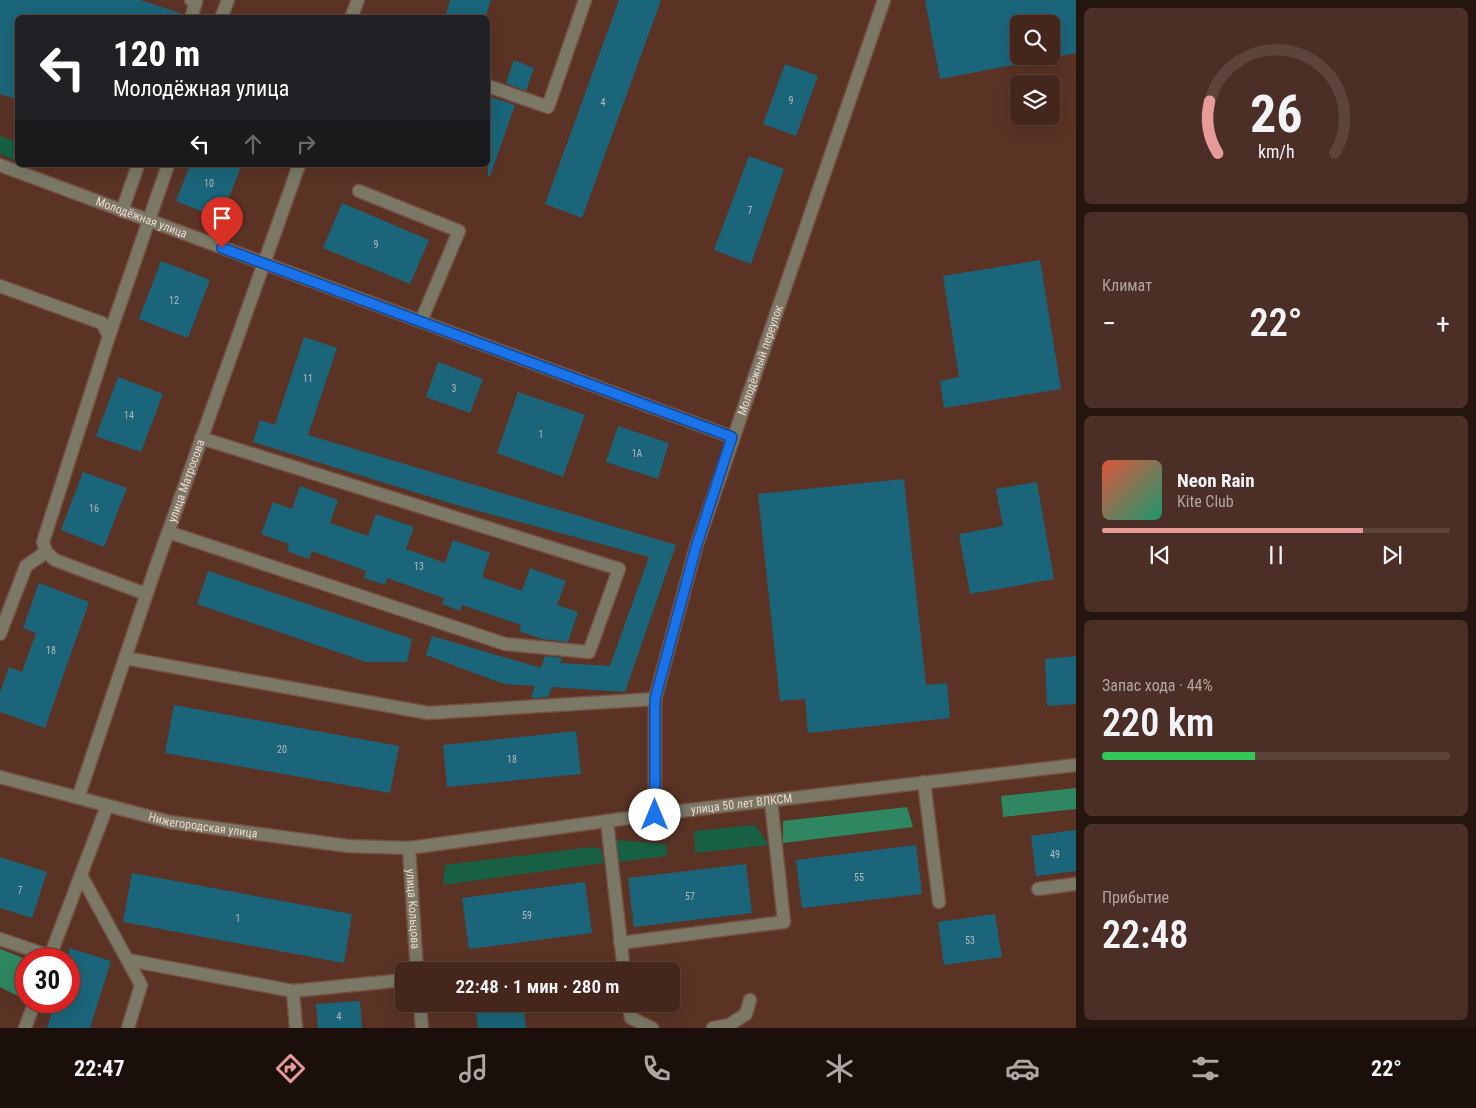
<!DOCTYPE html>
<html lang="ru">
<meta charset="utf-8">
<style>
:root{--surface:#44261c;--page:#4b2e25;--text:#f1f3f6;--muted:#afa5a3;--line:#5c433b;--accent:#e69b98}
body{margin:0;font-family:"Roboto Condensed",sans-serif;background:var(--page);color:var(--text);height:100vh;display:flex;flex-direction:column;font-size:19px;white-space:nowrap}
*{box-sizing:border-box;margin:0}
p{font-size:16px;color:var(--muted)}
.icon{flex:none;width:28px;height:28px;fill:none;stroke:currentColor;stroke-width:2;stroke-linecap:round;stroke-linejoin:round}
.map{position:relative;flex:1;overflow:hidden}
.sheet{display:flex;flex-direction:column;gap:8px;padding:8px;background:#25150f;width:400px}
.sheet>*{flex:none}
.hud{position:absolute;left:15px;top:15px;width:475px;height:152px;border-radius:8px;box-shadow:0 5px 20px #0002,0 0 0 1px var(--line);background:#202124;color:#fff;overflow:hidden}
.buttons{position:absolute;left:1010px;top:15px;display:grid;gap:10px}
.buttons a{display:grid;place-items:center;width:50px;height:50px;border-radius:8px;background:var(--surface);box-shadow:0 5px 20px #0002,0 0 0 1px var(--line);font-size:25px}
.speed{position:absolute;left:15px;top:948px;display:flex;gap:10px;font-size:25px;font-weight:700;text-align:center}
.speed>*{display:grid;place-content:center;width:65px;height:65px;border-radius:50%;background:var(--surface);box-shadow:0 5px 20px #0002,0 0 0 1px var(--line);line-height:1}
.speed .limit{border:8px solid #d22;background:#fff;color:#111}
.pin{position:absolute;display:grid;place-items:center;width:42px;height:42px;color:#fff;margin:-51px -21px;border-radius:50% 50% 50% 0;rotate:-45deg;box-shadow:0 0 5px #0007}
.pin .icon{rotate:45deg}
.me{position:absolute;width:55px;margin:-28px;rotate:0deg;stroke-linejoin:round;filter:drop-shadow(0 0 4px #0008)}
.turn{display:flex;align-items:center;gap:18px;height:105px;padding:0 15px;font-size:22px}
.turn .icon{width:65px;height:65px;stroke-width:2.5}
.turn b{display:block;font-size:35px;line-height:42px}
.lanes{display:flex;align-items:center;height:48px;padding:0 15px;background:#0003;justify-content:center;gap:25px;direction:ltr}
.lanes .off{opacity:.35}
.big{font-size:38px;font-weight:600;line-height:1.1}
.sheet .tile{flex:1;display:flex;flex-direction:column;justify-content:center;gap:8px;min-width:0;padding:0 18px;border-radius:8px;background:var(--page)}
.sheet .dial{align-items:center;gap:0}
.dial svg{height:130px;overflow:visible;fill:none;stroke:var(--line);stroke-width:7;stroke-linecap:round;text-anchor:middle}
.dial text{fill:var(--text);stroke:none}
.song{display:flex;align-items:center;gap:15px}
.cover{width:60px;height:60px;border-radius:8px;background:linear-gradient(135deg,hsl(10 70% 55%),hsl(160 70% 35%))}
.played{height:5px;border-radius:2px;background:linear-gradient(90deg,var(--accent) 75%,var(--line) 75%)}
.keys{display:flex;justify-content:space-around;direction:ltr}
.heat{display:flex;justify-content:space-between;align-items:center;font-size:28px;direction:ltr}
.charge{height:8px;border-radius:4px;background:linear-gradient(90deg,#34c759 44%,var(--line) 0)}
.trip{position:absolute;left:395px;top:962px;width:285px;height:50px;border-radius:8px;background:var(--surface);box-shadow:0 5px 20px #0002,0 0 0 1px var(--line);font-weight:600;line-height:50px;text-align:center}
.dock{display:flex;height:80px;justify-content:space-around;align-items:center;background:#1b0f0b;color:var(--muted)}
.dock .icon{width:35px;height:35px}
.dock .current{color:var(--accent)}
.dock b{font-size:22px;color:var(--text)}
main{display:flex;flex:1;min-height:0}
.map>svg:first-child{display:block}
</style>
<main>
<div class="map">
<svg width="1076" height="1028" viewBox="0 0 1076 1028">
<rect width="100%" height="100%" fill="#5a3325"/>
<!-- green -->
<path fill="#186043" d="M0,136L17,142V161L0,154Z
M755,825L769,845L695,853L694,831Z
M616,840L666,844L667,856L619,862Z
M593,847L601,849L604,863L443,885L445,865Z"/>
<!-- forest -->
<path fill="#2f8761" d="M1076,788V809L1003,817L1001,796Z
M907,807L913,827L783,843V821Z
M0,949L26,959V977L18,996L0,987Z"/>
<!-- building -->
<path fill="#1b657a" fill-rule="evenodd" d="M0,0H140L183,14L182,18H18V100L0,94Z
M450,0H491L485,18H445Z
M619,0H661L582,218L545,204Z
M925,0H1076V53L940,79ZM1019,24H1051V56H1019Z
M514,60L534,68L526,91L506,83Z
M785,64L818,76L796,136L763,124Z
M488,96L515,105L490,176H488Z
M749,156L784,169L751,264L714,250Z
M190,165H242L220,219L176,201Z
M342,203L429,240L410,284L323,248Z
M1040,260L1061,389L944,408L940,381L959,377L943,276Z
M161,261L210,280L188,338L139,319Z
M304,337L337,348L308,435L676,545L625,692L552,687L548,697L534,698L531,697L535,686L504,684L426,655L432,636L541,668L545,656L562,658L560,663L610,666L649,557L453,504L253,442L260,420L275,425Z
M438,362L483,379L470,413L426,397Z
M118,377L163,394L141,452L96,436Z
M518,392L585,415L563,477L497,453Z
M618,426L669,443L658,479L606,462Z
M83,472L127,488L104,547L61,530Z
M904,479L926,685L947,683L950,718L808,733L805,699L780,701L758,494Z
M1037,482L1054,579L970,594L959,534L1003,526L996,489Z
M300,486L338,500L330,523L368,536L376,514L414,527L406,549L445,563L453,540L490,553L482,577L522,591L530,568L566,581L557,605L578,612L568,642L542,639L519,631L521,625L462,605L460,611L442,604L444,598L387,578L385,585L364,578L366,571L312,551L309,559L287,551L289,544L261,534L273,502L292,509Z
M208,571L412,639L407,662H366L197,604Z
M39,583L89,602L45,728L0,712V693L9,667L22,672L36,633L23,628Z
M1076,656V704L1047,706L1045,659Z
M174,705L399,746L390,793L165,753Z
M576,731L581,774L447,787L443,745Z
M1076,830V871L1036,876L1031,836Z
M916,845L922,894L802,908L796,860Z
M0,857L47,872L32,918L0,908Z
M746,864L752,913L634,927L628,878Z
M132,873L352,914L344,963L123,922Z
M585,882L592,933L469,949L462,898Z
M995,914L1002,957L944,965L938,922Z
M69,948L111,961L90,1028H47L55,1001H69Z
M360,1001L362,1028H318L316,1004Z
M475,1004H523L526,1028H478Z"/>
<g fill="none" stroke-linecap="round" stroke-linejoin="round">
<defs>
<g id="minor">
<path d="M191,18L196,2L191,0"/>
<path d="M221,18L228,0"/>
<path d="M351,18L358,0"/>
<path d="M488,86L548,107L585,0"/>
<path id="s1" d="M0,165L732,437"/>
<path d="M359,191L459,231L421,321"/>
<path d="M122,211L138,165"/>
<path d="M0,286L102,323L109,336L43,542L46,552L55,560L146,594"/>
<path d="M109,336L168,165"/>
<path d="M168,532L505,644L589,652L619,569L201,438"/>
<path d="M0,634L26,566L46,552"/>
<path d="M125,658L428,713L655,699"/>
<path id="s2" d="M0,777L170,822L348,846L409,848L680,811L1076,765"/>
<path d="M924,782L939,902"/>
<path id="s3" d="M78,798L155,569L299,165"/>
<path id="s4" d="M655,815V699L696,547L884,0"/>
<path d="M607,821L624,971"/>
<path id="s5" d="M409,848L417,971"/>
<path d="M81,875L141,985L128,1028"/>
<path d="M1038,889L1076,884"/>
<path d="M0,939L50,956"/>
<path d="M620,943L784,922L771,801"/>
<path d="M49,959L107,806"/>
<path d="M128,960L293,991"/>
<path d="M420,1004L422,1028"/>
<path d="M629,1004L631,1018L652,1028"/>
<path d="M25,1028L35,1001"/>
<path d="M296,1028L293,991L404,980"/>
<path d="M713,1028L729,1025L746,1014L750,1000"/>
</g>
</defs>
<!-- minor casing -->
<use href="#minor" stroke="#755043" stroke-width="15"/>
<!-- minor -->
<use href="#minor" stroke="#7b7966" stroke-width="12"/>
</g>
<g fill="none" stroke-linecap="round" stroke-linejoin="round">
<defs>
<path id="route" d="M222,248L732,437L696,547L655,699V815"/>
</defs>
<!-- route casing -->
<use href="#route" stroke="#114b97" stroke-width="12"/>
<!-- route -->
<use href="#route" stroke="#1a73e8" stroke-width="9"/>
</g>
<g text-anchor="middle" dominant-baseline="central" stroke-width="5" stroke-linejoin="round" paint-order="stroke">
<!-- number labels -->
<g font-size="10" fill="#b9b9b8">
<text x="791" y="100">9</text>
<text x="603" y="102">4</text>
<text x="209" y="183">10</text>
<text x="750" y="210">7</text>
<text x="376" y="244">9</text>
<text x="174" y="300">12</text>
<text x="308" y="378">11</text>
<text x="454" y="388">3</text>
<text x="129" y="415">14</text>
<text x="541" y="434">1</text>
<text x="637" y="453">1А</text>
<text x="94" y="508">16</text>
<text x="419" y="566">13</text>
<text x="51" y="650">18</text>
<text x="282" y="749">20</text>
<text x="512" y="759">18</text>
<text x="1055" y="854">49</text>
<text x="859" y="877">55</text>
<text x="20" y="890">7</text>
<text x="690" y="896">57</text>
<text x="527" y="915">59</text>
<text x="238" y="918">1</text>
<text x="970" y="940">53</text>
<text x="339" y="1016">4</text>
</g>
<!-- street labels -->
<g font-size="12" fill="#eed5cc" stroke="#5a3325">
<text stroke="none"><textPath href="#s1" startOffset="151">Молодёжная улица</textPath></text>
<text stroke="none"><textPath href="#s4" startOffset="471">Молодёжный переулок</textPath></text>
<text stroke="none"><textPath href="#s3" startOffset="335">улица Матросова</textPath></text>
<text stroke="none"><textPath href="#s2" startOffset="752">улица 50 лет ВЛКСМ</textPath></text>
<text stroke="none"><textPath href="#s2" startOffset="209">Нижегородская улица</textPath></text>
<text stroke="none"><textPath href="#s5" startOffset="61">улица Кольцова</textPath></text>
</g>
</g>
</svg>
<div class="buttons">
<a><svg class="icon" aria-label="search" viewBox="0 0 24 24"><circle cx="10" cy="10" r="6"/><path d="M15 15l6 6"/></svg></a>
<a><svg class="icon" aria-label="layers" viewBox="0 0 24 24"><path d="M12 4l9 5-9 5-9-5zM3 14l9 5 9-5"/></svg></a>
</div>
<div class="speed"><div class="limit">30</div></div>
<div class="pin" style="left:222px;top:248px;background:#d93025"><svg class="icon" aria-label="arrive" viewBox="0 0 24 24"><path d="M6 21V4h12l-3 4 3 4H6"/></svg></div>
<svg class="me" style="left:655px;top:815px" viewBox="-20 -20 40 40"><circle r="19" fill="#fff"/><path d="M0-13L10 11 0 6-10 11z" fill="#1a73e8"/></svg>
<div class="trip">22:48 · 1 мин · 280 m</div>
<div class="hud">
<div class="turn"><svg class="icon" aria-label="left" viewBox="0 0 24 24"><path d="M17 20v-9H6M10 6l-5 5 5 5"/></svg><div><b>120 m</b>Молодёжная улица</div></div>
<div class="lanes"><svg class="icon" aria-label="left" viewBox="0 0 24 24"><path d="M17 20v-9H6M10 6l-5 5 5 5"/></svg><svg class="icon off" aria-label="ahead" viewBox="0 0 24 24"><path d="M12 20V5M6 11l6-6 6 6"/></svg><svg class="icon off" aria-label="right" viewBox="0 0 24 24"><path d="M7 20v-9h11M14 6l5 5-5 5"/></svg></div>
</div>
</div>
<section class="sheet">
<div class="tile dial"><svg viewBox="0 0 100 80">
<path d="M14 69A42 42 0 1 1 86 69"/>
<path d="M14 69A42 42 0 0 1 9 37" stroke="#e69b98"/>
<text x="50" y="56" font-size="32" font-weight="700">26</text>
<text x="50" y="72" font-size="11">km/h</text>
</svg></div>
<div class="tile"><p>Климат</p>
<div class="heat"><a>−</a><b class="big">22°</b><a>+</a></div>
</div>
<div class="tile">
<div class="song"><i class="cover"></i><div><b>Neon Rain</b><p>Kite Club</p></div></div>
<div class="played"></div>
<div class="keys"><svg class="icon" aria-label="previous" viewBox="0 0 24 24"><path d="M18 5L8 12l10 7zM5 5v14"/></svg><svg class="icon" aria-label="pause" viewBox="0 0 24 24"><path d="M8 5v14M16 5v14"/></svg><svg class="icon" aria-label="next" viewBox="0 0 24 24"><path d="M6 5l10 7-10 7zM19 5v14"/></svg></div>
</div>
<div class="tile"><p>Запас хода · 44%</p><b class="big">220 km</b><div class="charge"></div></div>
<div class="tile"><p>Прибытие</p><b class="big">22:48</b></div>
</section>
</main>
<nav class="dock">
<b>22:47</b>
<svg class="icon current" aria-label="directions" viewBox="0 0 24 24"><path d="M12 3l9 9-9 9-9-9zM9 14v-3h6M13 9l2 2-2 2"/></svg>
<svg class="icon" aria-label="music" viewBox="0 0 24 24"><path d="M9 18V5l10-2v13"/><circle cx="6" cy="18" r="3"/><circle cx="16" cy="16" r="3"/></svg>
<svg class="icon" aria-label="phone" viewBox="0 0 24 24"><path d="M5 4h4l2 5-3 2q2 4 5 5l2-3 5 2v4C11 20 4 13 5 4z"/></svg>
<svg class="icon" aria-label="climate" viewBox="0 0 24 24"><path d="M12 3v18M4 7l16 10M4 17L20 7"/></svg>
<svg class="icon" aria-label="car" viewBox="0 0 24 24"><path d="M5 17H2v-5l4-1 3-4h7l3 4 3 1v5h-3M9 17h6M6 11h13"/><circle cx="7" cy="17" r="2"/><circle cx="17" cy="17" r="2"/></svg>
<svg class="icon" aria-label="filters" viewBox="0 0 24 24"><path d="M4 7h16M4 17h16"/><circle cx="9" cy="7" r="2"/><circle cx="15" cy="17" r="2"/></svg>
<b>22°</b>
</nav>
